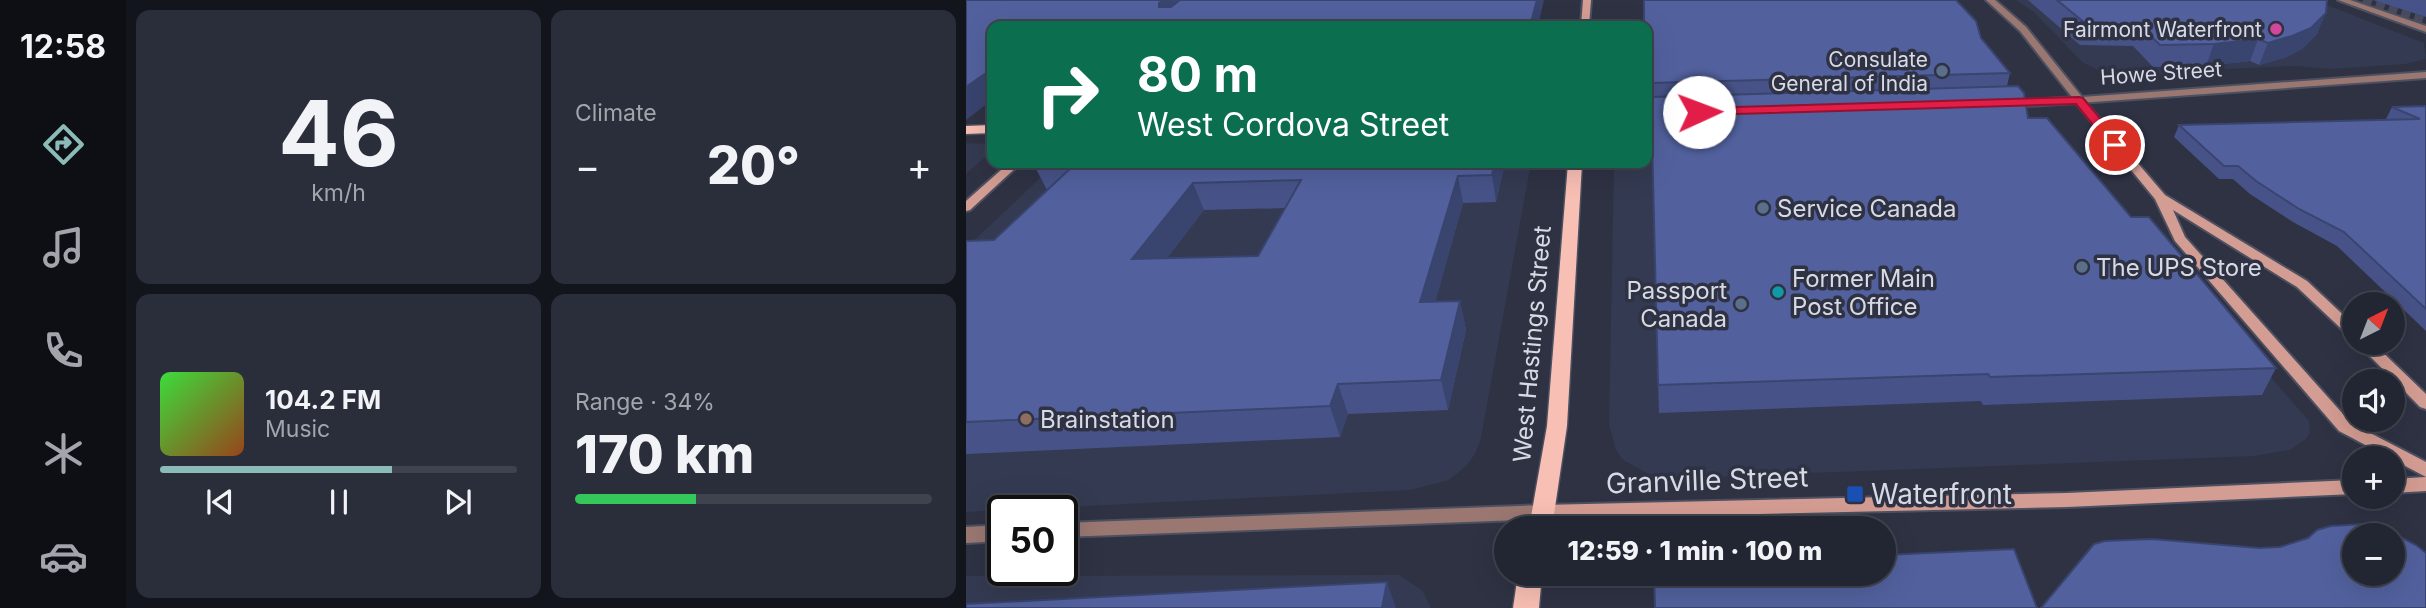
<!DOCTYPE html>
<meta charset="utf-8">
<style>
:root{--surface:#222632;--page:#2a2e3a;--text:#f1f3f6;--muted:#a2a5ac;--line:#3f434d;--accent:#8bbbb9}
body{margin:0;font-family:Inter,sans-serif;background:var(--page);color:var(--text);height:100vh;display:flex;flex-direction:column;font-size:26px;white-space:nowrap}
*{box-sizing:border-box;margin:0}
p{font-size:23px;color:var(--muted)}
.icon{flex:none;width:38px;height:38px;fill:none;stroke:currentColor;stroke-width:2;stroke-linecap:round;stroke-linejoin:round}
.map{position:relative;flex:1;overflow:hidden}
.drawer{display:flex;flex-direction:column;gap:10px;padding:10px;background:#13151c;width:840px}
.drawer>*{flex:none}
.top-card{position:absolute;left:21px;top:21px;width:665px;height:147px;border-radius:14px;box-shadow:0 7px 28px #0002,0 0 0 2px var(--line);background:#0b6e4f;color:#fff;overflow:hidden}
.needle{width:46px;rotate:42deg}
.buttons{position:absolute;left:1376px;top:292px;display:grid;gap:14px}
.buttons a{display:grid;place-items:center;width:63px;height:63px;border-radius:50%;background:var(--surface);box-shadow:0 7px 28px #0002,0 0 0 2px var(--line);font-size:35px}
.speed{position:absolute;left:21px;top:495px;display:flex;gap:14px;font-size:35px;font-weight:700;text-align:center}
.speed>*{display:grid;place-content:center;width:91px;height:91px;border-radius:50%;background:var(--surface);box-shadow:0 7px 28px #0002,0 0 0 2px var(--line);line-height:1}
.speed .limit{border:4px solid #111;border-radius:10px;background:#fff;color:#111}
.pin{position:absolute;display:grid;place-items:center;width:60px;height:60px;color:#fff;margin:-30px;border:4px solid #fff;border-radius:50%;box-shadow:0 2px 7px #0007}
.me{position:absolute;width:77px;margin:-38px;rotate:88deg;stroke-linejoin:round;filter:drop-shadow(0 0 5px #0008)}
.turn{display:flex;align-items:center;gap:24px;height:147px;padding:0 35px;font-size:32px}
.turn .icon{width:91px;height:91px;stroke-width:2.5}
.turn b{display:block;font-size:49px;line-height:60px}
.big{font-size:52px;font-weight:800;line-height:1.1}
.drawer .tile{flex:1;display:flex;flex-direction:column;justify-content:center;gap:10px;min-width:0;padding:0 24px;border-radius:14px;background:var(--page)}
.drawer .dial{align-items:center;gap:0}
.dial b{font-size:91px;line-height:1}
.song{display:flex;align-items:center;gap:21px}
.cover{width:84px;height:84px;border-radius:10px;background:linear-gradient(135deg,hsl(120 70% 55%),hsl(20 70% 35%))}
.played{height:7px;border-radius:4px;background:linear-gradient(90deg,var(--accent) 65%,var(--line) 65%)}
.keys{display:flex;justify-content:space-around;direction:ltr}
.heat{display:flex;justify-content:space-between;align-items:center;font-size:38px;direction:ltr}
.charge{height:10px;border-radius:5px;background:linear-gradient(90deg,#34c759 34%,var(--line) 0)}
.drawer .tiles{flex:1;display:grid;gap:10px;grid-template-columns:repeat(2,1fr)}
.trip{position:absolute;left:528px;top:516px;width:402px;height:70px;border-radius:35px;background:var(--surface);box-shadow:0 7px 28px #0002,0 0 0 2px var(--line);font-weight:800;line-height:70px;text-align:center}
main{display:flex;flex:1;min-height:0}
.tab-bar{display:flex;flex-direction:column;width:126px;justify-content:space-around;align-items:center;background:#0e0f14;color:var(--muted)}
.tab-bar .icon{width:49px;height:49px}
.tab-bar .on{color:var(--accent)}
.tab-bar b{font-size:32px;color:var(--text)}
.map>svg:first-child{display:block}
</style>
<main>
<nav class="tab-bar">
<b>12:58</b>
<svg class="icon on" aria-label="directions" viewBox="0 0 24 24"><path d="M12 3l9 9-9 9-9-9zM9 14v-3h6M13 9l2 2-2 2"/></svg>
<svg class="icon" aria-label="music" viewBox="0 0 24 24"><path d="M9 18V5l10-2v13"/><circle cx="6" cy="18" r="3"/><circle cx="16" cy="16" r="3"/></svg>
<svg class="icon" aria-label="phone" viewBox="0 0 24 24"><path d="M5 4h4l2 5-3 2q2 4 5 5l2-3 5 2v4C11 20 4 13 5 4z"/></svg>
<svg class="icon" aria-label="climate" viewBox="0 0 24 24"><path d="M12 3v18M4 7l16 10M4 17L20 7"/></svg>
<svg class="icon" aria-label="car" viewBox="0 0 24 24"><path d="M5 17H2v-5l4-1 3-4h7l3 4 3 1v5h-3M9 17h6M6 11h13"/><circle cx="7" cy="17" r="2"/><circle cx="17" cy="17" r="2"/></svg>
</nav>
<section class="drawer">
<div class="tiles">
<div class="tile dial"><b>46</b><p>km/h</p></div>
<div class="tile"><p>Climate</p>
<div class="heat"><a>−</a><b class="big">20°</b><a>+</a></div>
</div>
<div class="tile">
<div class="song"><i class="cover"></i><div><b>104.2 FM</b><p>Music</p></div></div>
<div class="played"></div>
<div class="keys"><svg class="icon" aria-label="previous" viewBox="0 0 24 24"><path d="M18 5L8 12l10 7zM5 5v14"/></svg><svg class="icon" aria-label="pause" viewBox="0 0 24 24"><path d="M8 5v14M16 5v14"/></svg><svg class="icon" aria-label="next" viewBox="0 0 24 24"><path d="M6 5l10 7-10 7zM19 5v14"/></svg></div>
</div>
<div class="tile"><p>Range · 34%</p><b class="big">170 km</b><div class="charge"></div></div>
</div>
</section>
<div class="map">
<svg width="1460" height="608" viewBox="0 0 1460 608">
<rect width="100%" height="100%" fill="#2e3243"/>
<!-- built -->
<path fill="#343a51" d="M1050,0H1348L1458,43L1460,59L1439,64L1364,69L1329,66L1212,71L1184,77L1160,78L1138,73L1116,62L1069,13Z
M1053,117L1071,119L1087,127L1343,421L1344,432L1340,439L1324,450L1288,456L714,478H690L657,460L650,450L643,425L648,163H681V127Z
M0,143L23,144L26,146V151L0,174Z
M90,163H565L515,438L509,454L500,466L483,480L444,490L0,512V248Z
M433,575L456,590L465,608H0V576Z"/>
<g fill="none" stroke-linecap="round" stroke-linejoin="round">
<!-- minor-tunnel -->
<path stroke="#474b5b" stroke-width="9" stroke-dasharray="9 4.5" stroke-linecap="butt" d="M1397,0L1460,22"/>
<defs>
<path id="minor" d="M577,505L583,507L586,512L583,517L577,519L96,537V523Z
M37,525V541L0,543V527Z"/>
<path id="tertiary" d="M1020,0H1029L1060,27L1116,97L1460,72V78L1113,103L1110,102L1054,31Z
M1372,0H1384L1460,26V32Z"/>
<path id="secondary" d="M617,0H625L623,26H615Z
M1113,97L1116,98L1199,195L1341,281L1388,325V338L1383,336L1331,287L1207,210L1219,237L1385,423L1460,462V477L1373,431L1209,241L1189,199L1110,103L1043,107L1038,104L1043,101Z
M43,163H55L4,210L0,211V201Z
M1391,343H1407L1460,394V409L1454,407Z
M1460,477V491L1426,493V479Z
M1388,480V494L1101,507L577,519L571,517L568,512L571,507L577,505L1101,493Z"/>
<path id="primary" d="M26,125V133L0,134V126Z
M602,163H616L601,426L586,528H563L581,426Z
M552,574H576L573,608H547Z"/>
</defs>
<!-- minor casing -->
<use href="#minor" stroke="#4c5060" stroke-width="4"/>
<!-- tertiary casing -->
<use href="#tertiary" stroke="#4c5060" stroke-width="4"/>
<!-- secondary casing -->
<use href="#secondary" stroke="#4c5060" stroke-width="4"/>
<!-- primary casing -->
<use href="#primary" stroke="#4c5060" stroke-width="3"/>
<!-- minor -->
<use href="#minor" fill="#9a7871" fill-rule="evenodd"/>
<!-- tertiary -->
<use href="#tertiary" fill="#9a7871" fill-rule="evenodd"/>
<!-- secondary -->
<use href="#secondary" fill="#d49d93" fill-rule="evenodd"/>
<!-- primary -->
<use href="#primary" fill="#f8bfb4" fill-rule="evenodd"/>
</g>
<!-- wall -->
<path fill="#475388" fill-rule="evenodd" d="M1062,0H1361L1351,34L1336,49L1318,58L1293,65L1284,61L1240,66L1187,67L1167,46L1114,45Z
M1407,0H1460V17Z
M681,26L1015,38L1044,73L1041,86L1062,118L1165,217L1310,368L1296,395L1017,405L1015,401L693,413L684,83H681Z
M1460,106V331L1371,246L1327,222L1284,194L1267,179H1253L1208,137L1213,125L1422,120L1420,119L1426,107Z
M70,163H539L530,202L497,203L469,302L494,301L500,330L482,410L382,414L374,437L0,454V241L28,240L81,190L68,165ZM320,208L292,256L201,258L238,210Z"/>
<!-- shaded-wall -->
<path fill="#39446f" d="M197,0H227L200,24L193,7V3Z
M571,0H578L572,26H564Z
M1360,13L1351,34L1336,49L1318,58L1293,65L1302,43Z
M1292,39L1284,61L1240,66L1248,44Z
M26,69V100L0,120V87Z
M529,163H539L530,202L526,175Z
M492,176L497,203L461,332L454,302Z
M227,183L238,210L179,287L166,259Z
M494,301L500,330L482,410L475,380Z
M372,384L382,414L374,437L364,406Z
M421,582L430,608H416Z"/>
<!-- building -->
<path fill="#52619e" stroke="#39446f" stroke-width="2" fill-rule="evenodd" d="M0,0H197L193,3V7H205L214,0H571L564,26H26V69L0,87Z
M678,0H990L1010,21L1015,38L1044,73L684,83V60H681V26H678Z
M1091,0H1361L1360,13L1345,28L1326,36L1302,43L1292,39L1248,44L1194,45L1173,25L1120,24Z
M1052,86L1058,93L1062,118H1081L1165,217H1183L1310,368L1024,377L1022,374L692,385L685,97Z
M1460,106V309L1378,232L1333,209L1290,181L1272,166H1258L1213,125L1454,119L1426,107Z
M70,163H529L526,175L492,176L454,302L494,301L475,380L372,384L364,406L0,422V241L28,240L109,164L68,165ZM335,180L292,256L166,259L227,183Z
M1396,524L1423,531L1450,545L1460,553V608H1075L1128,544L1139,541L1186,539L1293,548L1314,547L1342,538L1351,530L1365,526ZM1388,536H1426V574H1388Z
M1048,549L1071,608H689L688,574H919V555Z
M421,582L416,608H0V604Z"/>
<!-- route -->
<path fill="#e11d48" stroke="#92132f" stroke-width="2" d="M1113,97L1117,98L1154,142V147H1145L1110,104L733,115L728,112L733,108Z"/>
<!-- markers -->
<circle fill="#d1479c" stroke="#2e3243" stroke-width="2.5" cx="1310" cy="29" r="7"/>
<g fill="#5c6f8a" stroke="#2e3243" stroke-width="2.5">
<circle cx="976" cy="71" r="7"/>
<circle cx="797" cy="208" r="7"/>
<circle cx="1116" cy="267" r="7"/>
<circle cx="775" cy="304" r="7"/>
</g>
<circle fill="#0f9aa8" stroke="#2e3243" stroke-width="2.5" cx="812" cy="292" r="7"/>
<circle fill="#8d6e63" stroke="#2e3243" stroke-width="2.5" cx="60" cy="419" r="7"/>
<rect fill="#1a4fb4" stroke="#2e3243" stroke-width="2.5" x="880" y="485" width="18" height="18" rx="3.5"/>
<g text-anchor="middle" dominant-baseline="central" stroke-width="7" stroke-linejoin="round" paint-order="stroke">
<!-- far-poi labels -->
<g font-size="21" fill="#d7dae5" stroke="#2e3243" text-anchor="end">
<text x="1296" y="29">Fairmont Waterfront</text>
<text x="962" y="59">Consulate<tspan x="962" dy="24">General of India</tspan></text>
</g>
<!-- far-street labels -->
<g font-size="21" fill="#d7dae5" stroke="#2e3243">
<text transform="translate(1195 73) rotate(-4)">Howe Street</text>
</g>
<!-- poi labels -->
<g font-size="24" fill="#d7dae5" stroke="#2e3243" text-anchor="start">
<text x="811" y="208">Service Canada</text>
<text x="1130" y="267">The UPS Store</text>
<text x="826" y="278">Former Main<tspan x="826" dy="28">Post Office</tspan></text>
<text x="761" y="290" text-anchor="end">Passport<tspan x="761" dy="28">Canada</tspan></text>
<text x="74" y="419">Brainstation</text>
</g>
<!-- street labels -->
<g font-size="24" fill="#d7dae5" stroke="#2e3243">
<text transform="translate(566 344) rotate(-85)">West Hastings Street</text>
</g>
<!-- near-street labels -->
<g font-size="28" fill="#d7dae5" stroke="#2e3243">
<text transform="translate(741 480) rotate(-2)">Granville Street</text>
</g>
<!-- near-poi labels -->
<g font-size="28" fill="#d7dae5" stroke="#2e3243" text-anchor="start">
<text x="905" y="494">Waterfront</text>
</g>
</g>
</svg>
<div class="buttons">
<a><svg class="needle" viewBox="-14 -14 28 28"><path d="M0-13l5 13h-10z" fill="#e53935"/><path d="M0 13l5-13h-10z" fill="#a2a5ac"/></svg></a>
<a><svg class="icon" aria-label="sound" viewBox="0 0 24 24"><path d="M4 9h4l5-4v14l-5-4H4zM17 9q2 3 0 6"/></svg></a>
<a>+</a>
<a>−</a>
</div>
<div class="speed"><div class="limit">50</div></div>
<div class="pin" style="left:1149px;top:145px;background:#d93025"><svg class="icon" aria-label="arrive" viewBox="0 0 24 24"><path d="M6 21V4h12l-3 4 3 4H6"/></svg></div>
<svg class="me" style="left:733px;top:112px" viewBox="-20 -20 40 40"><circle r="19" fill="#fff"/><path d="M0-13L10 11 0 6-10 11z" fill="#e11d48"/></svg>
<div class="trip">12:59 · 1 min · 100 m</div>
<div class="top-card">
<div class="turn"><svg class="icon" aria-label="right" viewBox="0 0 24 24"><path d="M7 20v-9h11M14 6l5 5-5 5"/></svg><div><b>80 m</b>West Cordova Street</div></div>
</div>
</div>
</main>
